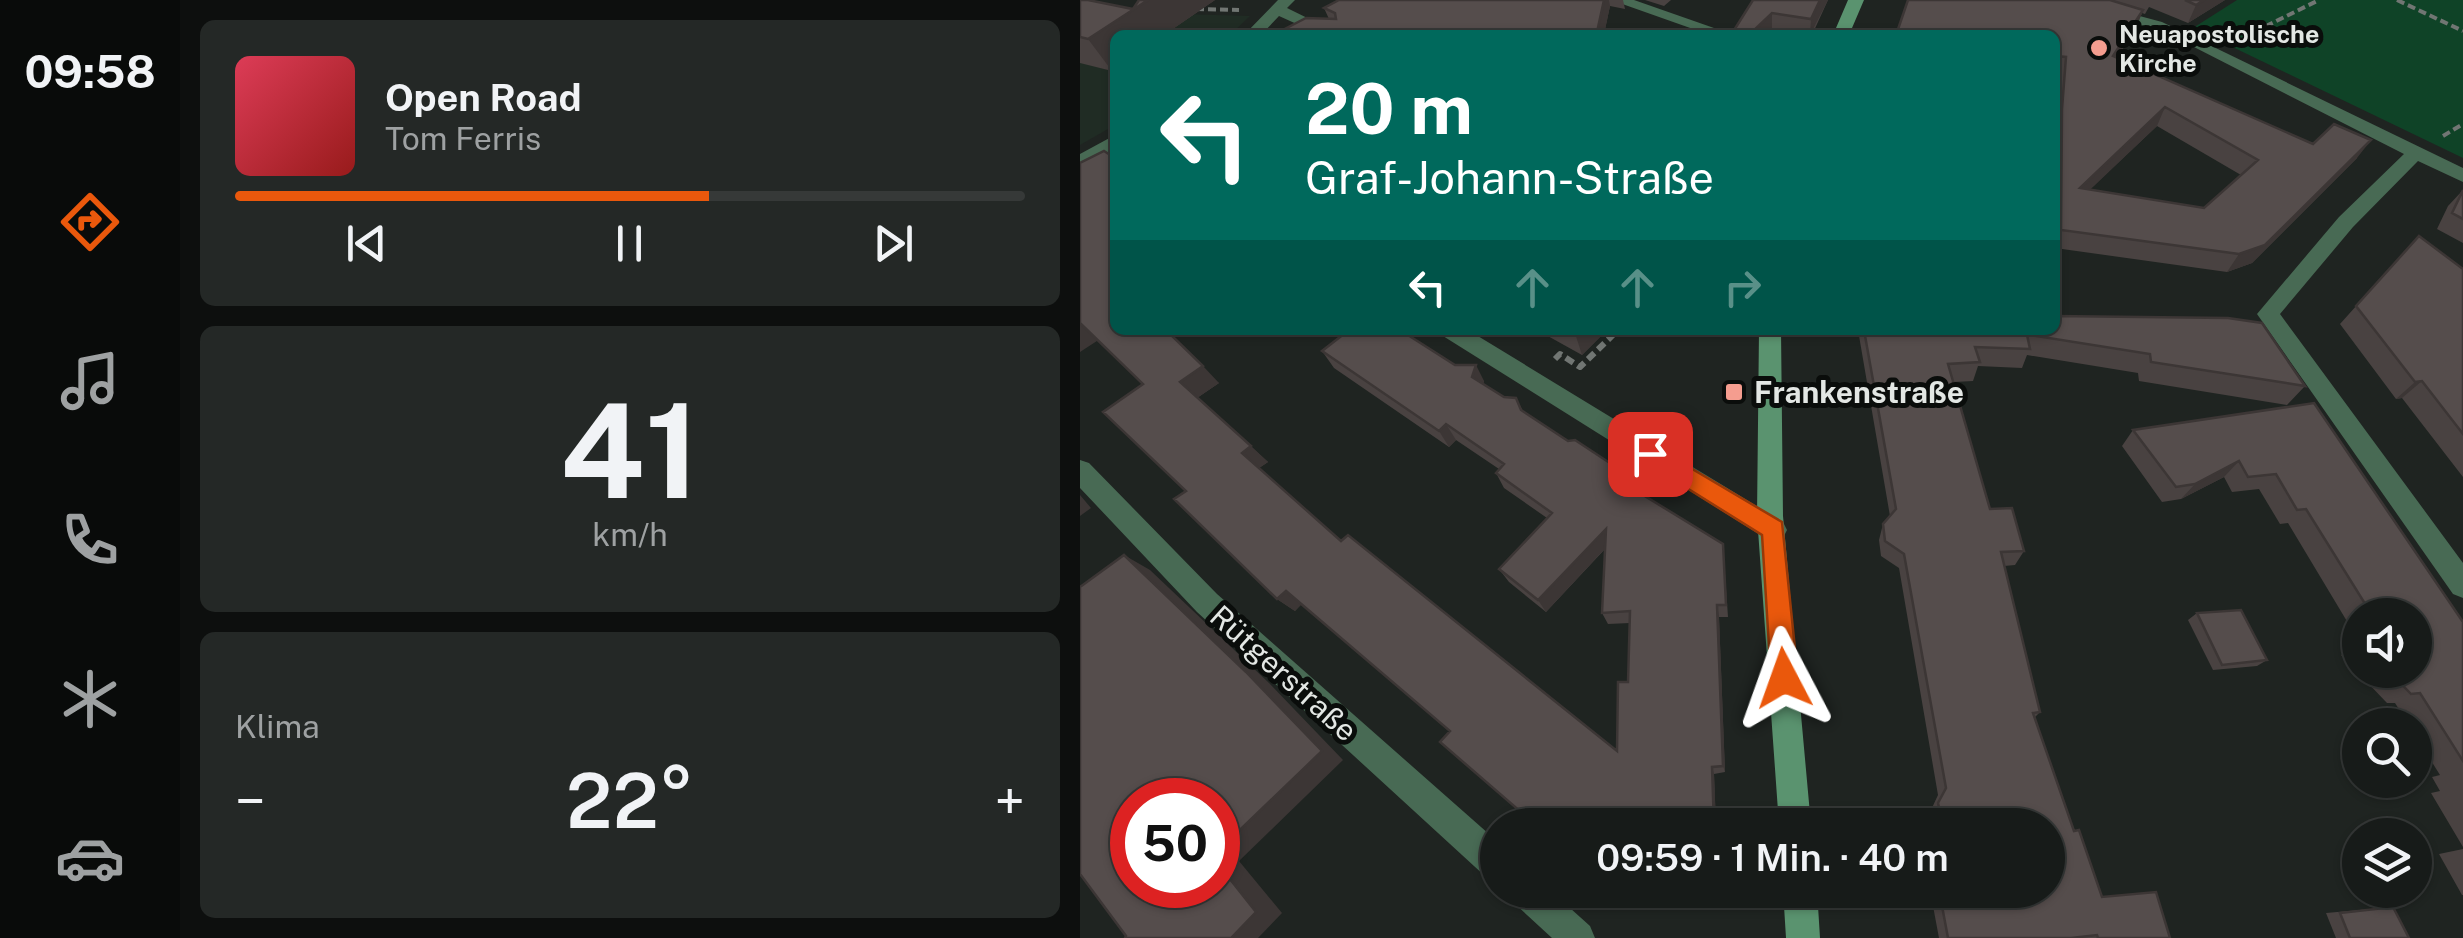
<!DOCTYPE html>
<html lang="de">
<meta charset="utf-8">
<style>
:root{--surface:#171b19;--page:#242826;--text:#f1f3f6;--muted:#9ea1a2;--line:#363938;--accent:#ea580c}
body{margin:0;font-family:"Public Sans",sans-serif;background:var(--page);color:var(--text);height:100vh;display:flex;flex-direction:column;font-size:38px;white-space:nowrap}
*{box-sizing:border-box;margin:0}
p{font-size:32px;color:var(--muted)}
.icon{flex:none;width:55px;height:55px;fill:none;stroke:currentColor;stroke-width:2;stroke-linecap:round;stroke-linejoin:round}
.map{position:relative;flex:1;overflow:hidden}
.side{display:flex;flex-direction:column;gap:20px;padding:20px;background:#0d0f0e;width:900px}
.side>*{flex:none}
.guide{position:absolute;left:30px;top:30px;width:950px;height:305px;border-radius:15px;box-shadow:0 2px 8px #0004,0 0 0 2px var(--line);background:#00695c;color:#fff;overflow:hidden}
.tools{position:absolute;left:1262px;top:598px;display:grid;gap:20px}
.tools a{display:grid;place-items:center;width:90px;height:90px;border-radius:50%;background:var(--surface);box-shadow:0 2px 8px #0004,0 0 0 2px var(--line);font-size:50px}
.speed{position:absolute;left:30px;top:778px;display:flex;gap:20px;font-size:50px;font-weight:700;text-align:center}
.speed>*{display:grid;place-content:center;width:130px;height:130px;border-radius:50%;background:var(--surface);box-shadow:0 2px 8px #0004,0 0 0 2px var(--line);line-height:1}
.speed .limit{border:15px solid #d22;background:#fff;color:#111}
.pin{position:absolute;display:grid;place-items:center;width:85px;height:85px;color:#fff;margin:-42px;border-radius:20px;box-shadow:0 5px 15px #0006}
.me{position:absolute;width:110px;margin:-55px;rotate:356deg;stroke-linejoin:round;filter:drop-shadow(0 0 8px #0008)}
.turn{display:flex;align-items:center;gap:35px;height:210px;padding:0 30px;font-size:45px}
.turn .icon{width:130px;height:130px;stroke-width:2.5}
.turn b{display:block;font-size:70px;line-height:85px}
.lanes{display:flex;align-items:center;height:95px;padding:0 30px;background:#0003;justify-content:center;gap:50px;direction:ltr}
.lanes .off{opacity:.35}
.big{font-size:75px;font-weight:600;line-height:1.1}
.side .card{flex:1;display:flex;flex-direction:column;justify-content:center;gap:15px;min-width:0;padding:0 35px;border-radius:15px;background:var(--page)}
.side .dial{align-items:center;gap:0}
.dial b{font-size:130px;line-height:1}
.song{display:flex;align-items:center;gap:30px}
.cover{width:120px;height:120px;border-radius:15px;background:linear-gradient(135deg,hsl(350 70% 55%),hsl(0 70% 35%))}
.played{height:10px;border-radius:5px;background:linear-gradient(90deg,var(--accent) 60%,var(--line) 60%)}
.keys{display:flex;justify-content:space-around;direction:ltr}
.heat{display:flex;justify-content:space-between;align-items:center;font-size:55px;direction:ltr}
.trip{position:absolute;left:400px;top:808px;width:585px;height:100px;border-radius:50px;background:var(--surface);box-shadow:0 2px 8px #0004,0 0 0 2px var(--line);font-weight:600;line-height:100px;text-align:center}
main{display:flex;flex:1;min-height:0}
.tab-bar{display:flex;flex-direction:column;width:180px;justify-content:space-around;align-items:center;background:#090b0a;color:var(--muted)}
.tab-bar .icon{width:70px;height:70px}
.tab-bar .active{color:var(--accent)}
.tab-bar b{font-size:45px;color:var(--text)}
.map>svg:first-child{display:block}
</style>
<main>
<nav class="tab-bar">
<b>09:58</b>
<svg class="icon active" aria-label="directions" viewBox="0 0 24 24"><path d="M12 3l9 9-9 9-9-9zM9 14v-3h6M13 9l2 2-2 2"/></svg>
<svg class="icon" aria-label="music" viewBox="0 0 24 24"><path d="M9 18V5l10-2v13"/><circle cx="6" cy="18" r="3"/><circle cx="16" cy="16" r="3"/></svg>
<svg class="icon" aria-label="phone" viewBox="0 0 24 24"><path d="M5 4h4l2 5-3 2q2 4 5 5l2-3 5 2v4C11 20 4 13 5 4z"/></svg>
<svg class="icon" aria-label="climate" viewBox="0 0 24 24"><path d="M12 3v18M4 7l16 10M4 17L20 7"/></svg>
<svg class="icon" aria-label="car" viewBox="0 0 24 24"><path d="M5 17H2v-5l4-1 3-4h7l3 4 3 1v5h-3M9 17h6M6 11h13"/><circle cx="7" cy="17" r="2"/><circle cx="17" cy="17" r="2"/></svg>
</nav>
<section class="side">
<div class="card">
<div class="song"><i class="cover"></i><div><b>Open Road</b><p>Tom Ferris</p></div></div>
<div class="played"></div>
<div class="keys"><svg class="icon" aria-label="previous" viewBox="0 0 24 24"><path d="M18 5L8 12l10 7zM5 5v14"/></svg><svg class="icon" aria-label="pause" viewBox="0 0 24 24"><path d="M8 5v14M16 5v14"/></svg><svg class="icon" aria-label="next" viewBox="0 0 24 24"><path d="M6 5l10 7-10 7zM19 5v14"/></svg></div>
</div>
<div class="card dial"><b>41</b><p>km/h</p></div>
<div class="card"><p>Klima</p>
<div class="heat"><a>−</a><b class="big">22°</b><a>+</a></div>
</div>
</section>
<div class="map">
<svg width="1383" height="938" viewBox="0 0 1383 938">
<rect width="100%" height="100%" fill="#1f2421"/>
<!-- built -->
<path fill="#202c24" d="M0,11L170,16L150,35H35V125L0,145Z"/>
<!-- green -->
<path fill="#0f4327" d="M1157,0H1383V158L1113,28Z"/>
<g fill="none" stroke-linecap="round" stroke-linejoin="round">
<!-- path-far1 -->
<path stroke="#717673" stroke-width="4" stroke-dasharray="8 4" stroke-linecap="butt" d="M1317,0L1383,31
M116,9L159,10
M1164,37L1239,0
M1363,136L1383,124"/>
<!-- path -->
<path stroke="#717673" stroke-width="6" stroke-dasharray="9 5" stroke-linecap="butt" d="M475,359L480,354L500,367L538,330"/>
<!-- street -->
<path fill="#486a54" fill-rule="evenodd" d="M198,0H215L207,8L262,35H241L199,16L181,35H164Z
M531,0H554L654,35H630Z
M975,0H1000L1082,22L1383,168V182L1338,161L1273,227L1200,314L1383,563V598L1373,594L1177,314L1259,217L1324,154L1114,47L1070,28Z
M35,135V149L0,168V154Z
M360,330H388L703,522L707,530L703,538L694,542L685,538L363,336Z
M0,460L9,463L137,594L418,842V881L406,877L117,612L0,488Z
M428,890H470L510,926L515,938H472L433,902Z"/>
<!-- secondary -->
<path fill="#5a936f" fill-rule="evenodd" d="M768,0H784L769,35H753Z
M679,330H701L703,516L731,825H699L677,516Z
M703,890H737L740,938H706Z"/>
</g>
<!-- wall -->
<path fill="#494241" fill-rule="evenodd" d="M0,0L53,9L59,0H135L84,35H35L32,71L0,63Z
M259,0H543L545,9L530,6L524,34L249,19L244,8Z
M565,0H591L584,6Z
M673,0H748L732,35H709L692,32Z
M828,0H1145L1108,23L1069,7L1065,14L1062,13L1056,28L1037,58L1233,144L1277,158L1172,263L1147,272L975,248V127L979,76L975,75V35ZM1077,126L1161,175L1124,208L1010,189Z
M0,163L35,330L139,383L117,398L188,462L179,468L261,541L537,751L548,682L550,623L528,624L522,613L525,549L466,612L429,582L419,569L467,518L424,488L416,473L419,469L376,440L369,447L254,368L242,351L375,365L404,381L403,384L424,397L436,398L443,411L488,441L539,469L542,477L563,495L643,544L648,617H639L645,772L634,774L636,825H456L370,731L221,604L215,611L197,599L106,491L63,384L19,340Z
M1383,190V243L1357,229L1368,206Z
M1339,236L1383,269V477L1322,398L1316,399L1260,324Z
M457,330H527L502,355Z
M778,330H975L1225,386L1207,405L1059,381L1058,373L947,355L942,368L898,366L893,381L874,382L910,509L944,551L935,565L924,566L960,712L955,717L994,831L1022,897L1090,938H859L850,890H968V825H854L851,810L858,795L819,568L801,556L799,540L803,524L810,516Z
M1234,403L1383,622V847L1351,793L1360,791L1352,777L1360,775L1335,735V725H1329L1315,703H1307L1261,655L1280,646V670H1335V615H1280V643L1208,523L1200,524L1179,489L1152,492L1144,477L1101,499L1082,502L1042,446L1053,430Z
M1117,613L1187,660L1177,666L1133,670L1108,620Z
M1383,849V895H1382L1359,854Z
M1313,907L1329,938H1256L1246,913Z"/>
<!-- shaded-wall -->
<path fill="#3c3635" d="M68,0H135L84,35H35V69L32,71L8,39Z
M524,0H529L530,6L524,35L517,32Z
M740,0H748L730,35L731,19Z
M1124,0H1145L1108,23L1116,5Z
M1063,10L1056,28L1026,75L1033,56Z
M692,13V32L689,35H669Z
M1085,107L1077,126L993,206L1000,188Z
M1291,140L1277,158L1172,263L1147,272L1159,254Z
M0,323L20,339L0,352Z
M494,330H527L502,355Z
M396,365L404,381L401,393L392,377Z
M123,366L139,383L117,398L100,382Z
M1342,381L1322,398L1316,399L1335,382Z
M366,424L376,440L369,447L359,431Z
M171,446L188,462L179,468L162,453Z
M1159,461L1144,477L1101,499L1115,484Z
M0,495L11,508L0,516Z
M526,529L531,542L466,612L458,600Z
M44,555L70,570L189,683L263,760L159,861L202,913L178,938H151L138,864V851Z
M206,591L223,603L215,611L197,599Z
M637,605L639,617L645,772L643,766Z
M632,767L634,774L636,825H634Z"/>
<!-- building -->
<path fill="#554d4c" stroke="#3c3635" stroke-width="2.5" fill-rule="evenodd" d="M0,0H8L53,9L59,0H68L8,39L0,37Z
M259,0H524L517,32L529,35H193L226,18L256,19L255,13L244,8Z
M673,0H740L731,19L692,13L669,35H651Z
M828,0H1030L1063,10L1033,56L1233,144L1254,124L1291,140L1185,245L1159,254L981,230L982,109L986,57L975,56V35H816ZM1085,107L1178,160L1124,208L1000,188Z
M1105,0H1124L1116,5Z
M24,151L35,158V330H86L123,366L100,382L171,446L162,453L261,541L268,535L537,751L538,682H548L550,611L522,613L526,529L458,600L419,569L472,513L416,473L424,464L366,424L359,431L242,351L269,330H320L375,365H396L392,377L424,397L436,398L441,410L488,441L495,440L539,469L538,474L562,490L560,493L643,544L646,605H637L643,766L632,767L634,825H456L360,742L370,731L206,591L197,599L94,499L106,491L23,412L63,384L0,323V163Z
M1383,190V219L1372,213Z
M1339,236L1383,269V434L1342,381L1335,382L1276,306Z
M975,316L1148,318L1182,323L1225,386L1071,362L1070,354L956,336V330H975Z
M784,330H946L950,349L895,347L900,362L868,364L910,509L932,508L944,551L921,552L960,712L953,713L994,831L999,830L1022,897L1076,892L1090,938H1018L1017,935L991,938H868L859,890H968V825H863L858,803L866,788L824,554L805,541L803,524L816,509Z
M1234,403L1383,622V761L1340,693L1331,694L1308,670H1335V615H1292L1226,509L1217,510L1196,474L1168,477L1159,461L1115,484L1096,487L1053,430Z
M44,555L166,672L242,751L138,851V800H52V885H138V864L176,912L151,938H45L46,936L0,874V587Z
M1161,610L1187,660L1142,665L1117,613Z
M1313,907L1329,938H1270L1260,913Z"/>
<!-- route -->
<path fill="#ea580c" stroke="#983908" stroke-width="2.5" d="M570,444L702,522L718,678L714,687L704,691L695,687L691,678L682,535L562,460L559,454Z"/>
<!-- markers -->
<g fill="#f59d8f" stroke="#0a0d0b" stroke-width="4">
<circle cx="1019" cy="48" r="10"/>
<rect x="644" y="382" width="20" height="20" rx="5"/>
</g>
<g text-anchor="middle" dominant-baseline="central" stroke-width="10" stroke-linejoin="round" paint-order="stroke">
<!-- far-poi labels -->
<g font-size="25" font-weight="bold" fill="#e3e7e4" stroke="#0a0d0b" text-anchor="start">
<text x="1039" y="34">Neuapostolische<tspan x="1039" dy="29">Kirche</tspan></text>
</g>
<!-- poi labels -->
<g font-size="30" font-weight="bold" fill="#e3e7e4" stroke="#0a0d0b" text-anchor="start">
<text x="674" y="392">Frankenstraße</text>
</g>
<!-- street labels -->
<g font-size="30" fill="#e3e7e4" stroke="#0a0d0b">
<text transform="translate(204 673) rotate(42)">Rütgerstraße</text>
</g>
</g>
</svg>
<div class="tools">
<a><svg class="icon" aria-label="sound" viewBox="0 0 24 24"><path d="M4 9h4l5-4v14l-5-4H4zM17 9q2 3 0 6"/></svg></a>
<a><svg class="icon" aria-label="search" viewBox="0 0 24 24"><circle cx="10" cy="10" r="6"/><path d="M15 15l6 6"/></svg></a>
<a><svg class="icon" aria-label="layers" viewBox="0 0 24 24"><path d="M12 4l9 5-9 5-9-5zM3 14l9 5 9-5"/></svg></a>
</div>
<div class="speed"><div class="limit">50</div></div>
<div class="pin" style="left:570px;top:454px;background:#d93025"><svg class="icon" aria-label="arrive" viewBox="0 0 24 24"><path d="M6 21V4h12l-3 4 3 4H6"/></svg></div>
<svg class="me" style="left:704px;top:678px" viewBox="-20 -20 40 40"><path d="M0-17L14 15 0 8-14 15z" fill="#ea580c" stroke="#fff" stroke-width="4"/></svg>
<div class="trip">09:59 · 1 Min. · 40 m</div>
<div class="guide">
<div class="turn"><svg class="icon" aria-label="left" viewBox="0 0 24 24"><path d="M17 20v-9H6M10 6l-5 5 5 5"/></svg><div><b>20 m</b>Graf-Johann-Straße</div></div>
<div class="lanes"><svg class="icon" aria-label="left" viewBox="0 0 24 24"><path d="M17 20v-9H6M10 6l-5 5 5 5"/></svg><svg class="icon off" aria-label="ahead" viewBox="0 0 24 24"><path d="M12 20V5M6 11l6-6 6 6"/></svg><svg class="icon off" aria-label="ahead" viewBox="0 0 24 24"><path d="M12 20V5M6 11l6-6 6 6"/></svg><svg class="icon off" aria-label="right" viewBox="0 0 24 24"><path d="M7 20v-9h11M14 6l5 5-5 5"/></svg></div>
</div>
</div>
</main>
